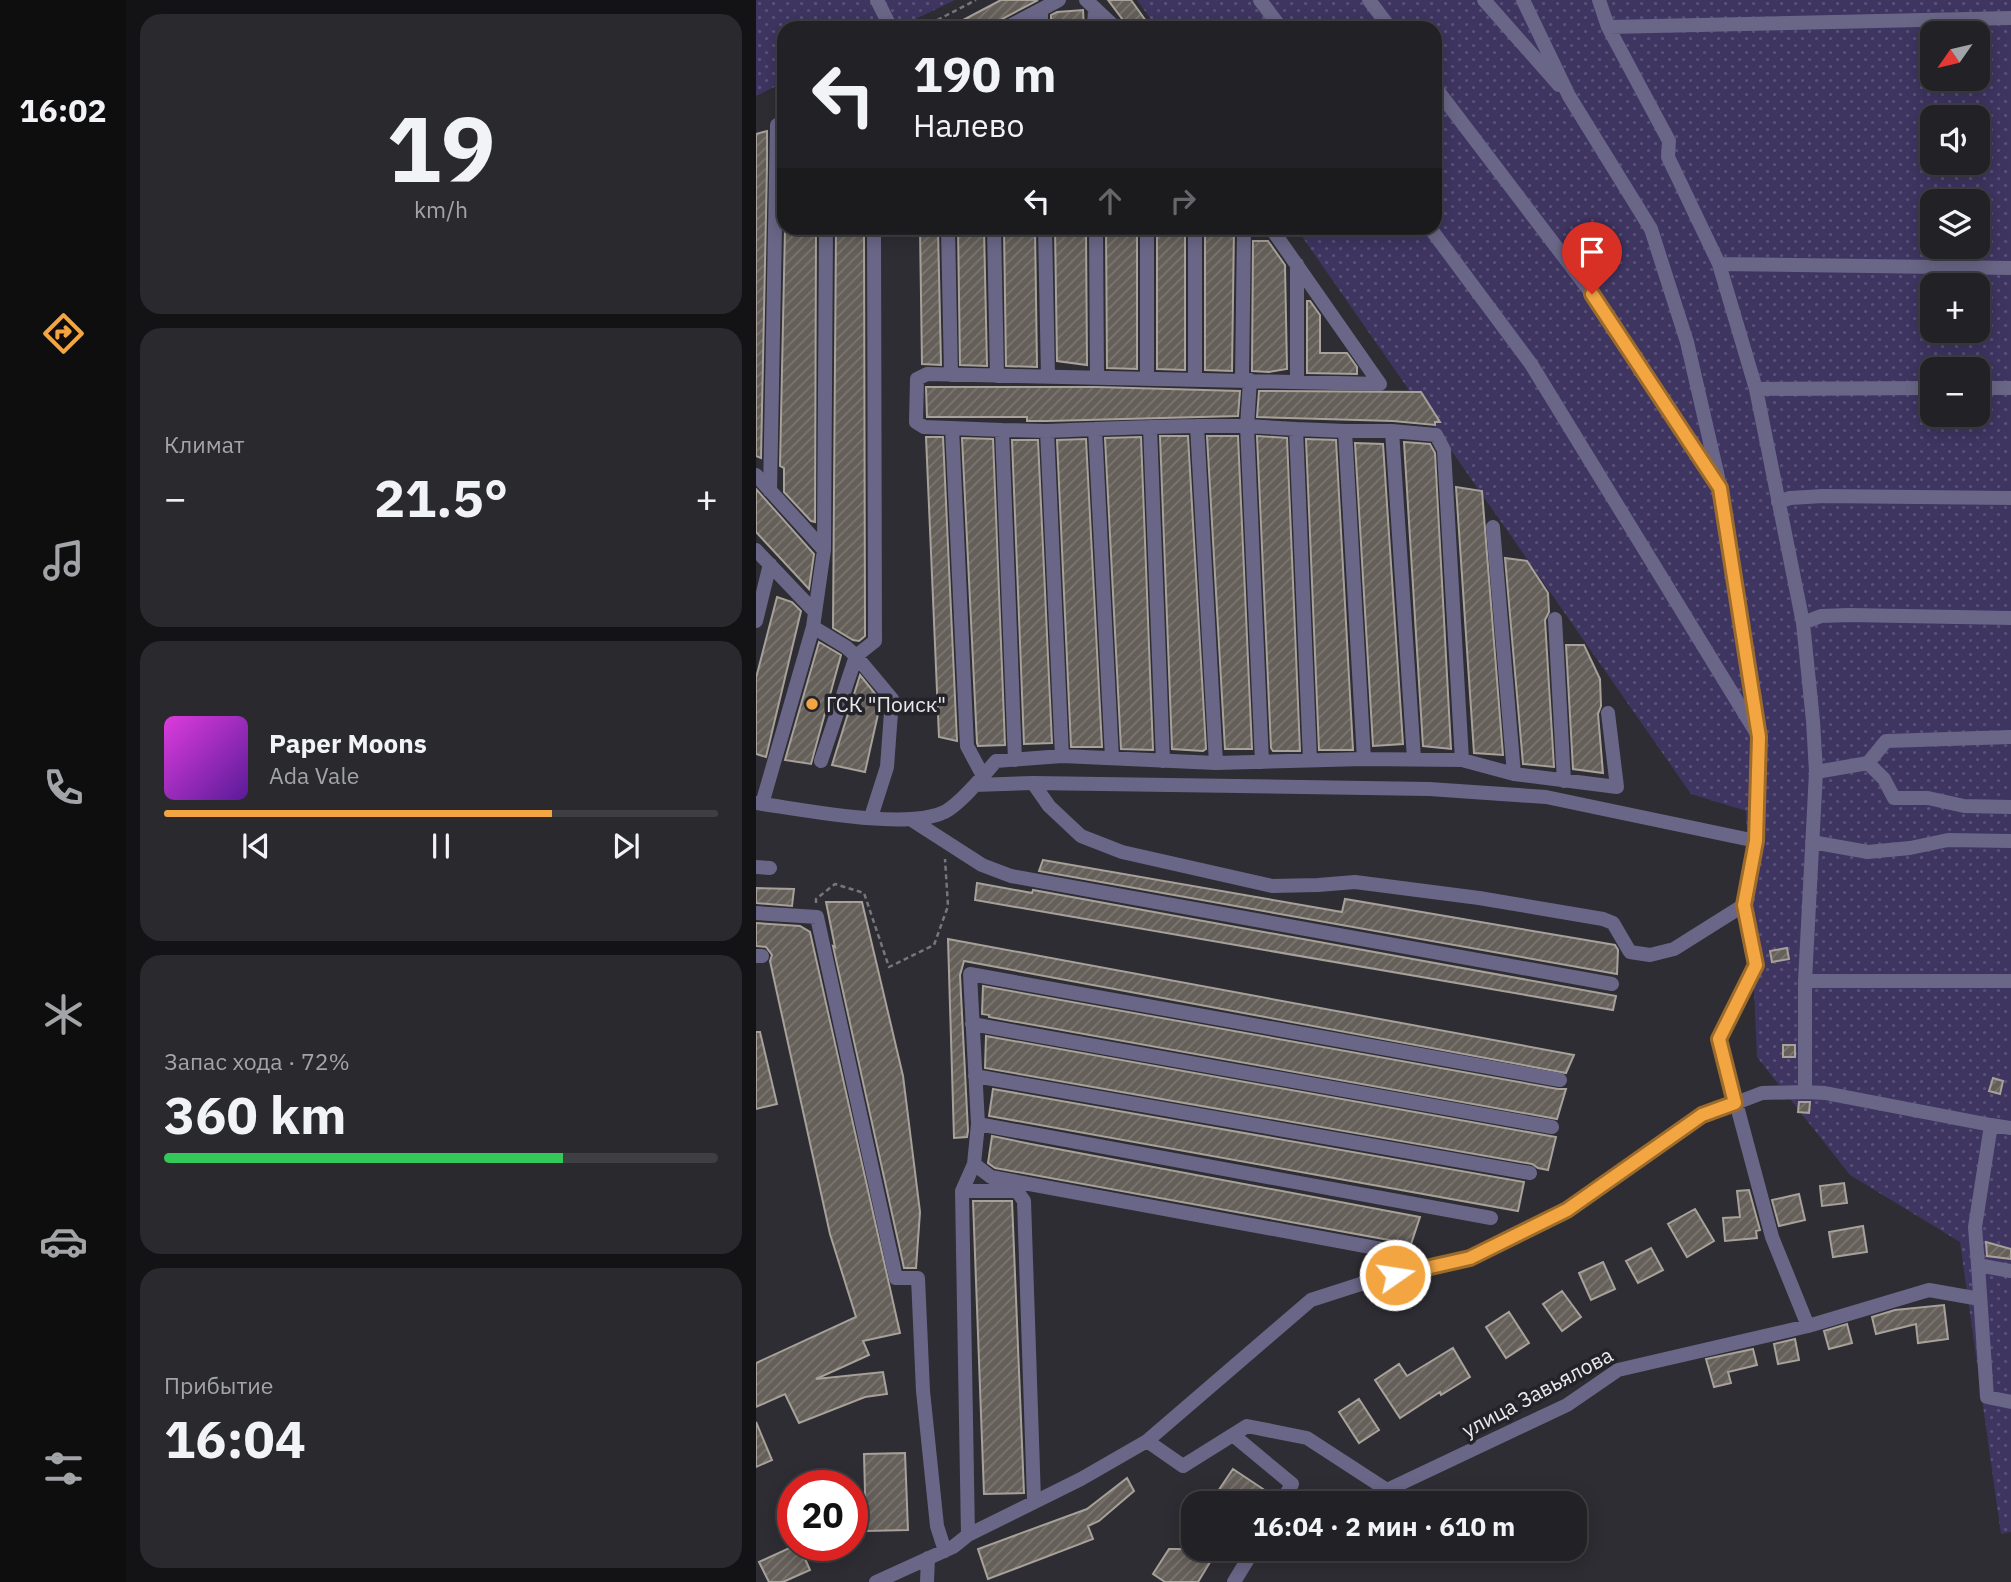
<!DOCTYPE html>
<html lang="ru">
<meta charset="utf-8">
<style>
:root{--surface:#222226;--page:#2a2a2e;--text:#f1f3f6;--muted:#a2a4a7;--line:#3f3f43;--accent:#f2a541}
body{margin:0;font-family:"IBM Plex Sans",sans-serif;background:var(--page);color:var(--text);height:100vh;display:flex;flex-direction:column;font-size:26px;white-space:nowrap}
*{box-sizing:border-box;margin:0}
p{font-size:23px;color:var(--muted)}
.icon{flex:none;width:38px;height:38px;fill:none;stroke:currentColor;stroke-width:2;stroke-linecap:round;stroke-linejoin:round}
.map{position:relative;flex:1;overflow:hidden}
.panel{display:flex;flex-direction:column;gap:14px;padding:14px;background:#131315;width:630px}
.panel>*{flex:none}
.guide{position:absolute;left:21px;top:21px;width:665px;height:214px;border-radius:21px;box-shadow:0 4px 18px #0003,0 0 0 2px var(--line);background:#222226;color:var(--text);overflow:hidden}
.needle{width:46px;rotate:236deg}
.fabs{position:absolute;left:1164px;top:21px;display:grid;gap:14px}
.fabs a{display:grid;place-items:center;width:70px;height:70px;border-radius:14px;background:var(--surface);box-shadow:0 4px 18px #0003,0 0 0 2px var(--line);font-size:35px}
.speed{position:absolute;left:21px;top:1470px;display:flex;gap:14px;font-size:35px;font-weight:700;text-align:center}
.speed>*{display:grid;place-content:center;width:91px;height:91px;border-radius:50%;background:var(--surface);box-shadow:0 4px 18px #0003,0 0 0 2px var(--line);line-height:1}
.speed .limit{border:10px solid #d22;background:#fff;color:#111}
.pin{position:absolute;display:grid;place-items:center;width:60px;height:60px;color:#fff;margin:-72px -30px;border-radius:50% 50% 50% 0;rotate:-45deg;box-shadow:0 0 7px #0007}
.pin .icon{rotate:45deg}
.me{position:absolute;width:77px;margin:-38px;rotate:77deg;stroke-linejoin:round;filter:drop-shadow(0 0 5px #0008)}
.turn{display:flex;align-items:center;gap:24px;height:147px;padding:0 21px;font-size:32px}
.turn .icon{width:91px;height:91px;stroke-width:2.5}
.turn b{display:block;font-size:49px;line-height:60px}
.lanes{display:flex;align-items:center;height:66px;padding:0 21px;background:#0003;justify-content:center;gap:35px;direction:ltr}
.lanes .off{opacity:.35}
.big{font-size:52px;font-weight:700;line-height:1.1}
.panel .card{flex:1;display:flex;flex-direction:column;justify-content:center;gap:10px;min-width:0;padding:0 24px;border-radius:21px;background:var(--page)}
.panel .dial{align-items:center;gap:0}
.dial b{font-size:91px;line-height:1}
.song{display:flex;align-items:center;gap:21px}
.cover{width:84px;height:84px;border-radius:10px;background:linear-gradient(135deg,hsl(300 70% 55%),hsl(270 70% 35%))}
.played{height:7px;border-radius:4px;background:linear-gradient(90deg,var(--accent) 70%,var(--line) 70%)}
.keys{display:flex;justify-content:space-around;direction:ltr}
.heat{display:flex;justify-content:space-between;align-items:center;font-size:38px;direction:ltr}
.charge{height:10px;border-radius:5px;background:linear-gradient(90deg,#34c759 72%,var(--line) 0)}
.trip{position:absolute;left:425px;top:1491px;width:406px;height:70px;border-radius:21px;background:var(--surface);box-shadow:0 4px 18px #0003,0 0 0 2px var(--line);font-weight:700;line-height:70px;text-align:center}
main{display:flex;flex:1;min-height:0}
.tab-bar{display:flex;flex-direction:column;width:126px;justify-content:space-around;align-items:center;background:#0e0e0f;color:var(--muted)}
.tab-bar .icon{width:49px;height:49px}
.tab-bar .active{color:var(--accent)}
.tab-bar b{font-size:32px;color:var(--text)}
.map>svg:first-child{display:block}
</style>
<main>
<nav class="tab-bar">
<b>16:02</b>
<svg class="icon active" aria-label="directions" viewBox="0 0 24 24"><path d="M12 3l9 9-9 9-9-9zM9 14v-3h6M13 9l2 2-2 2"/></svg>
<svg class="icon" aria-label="music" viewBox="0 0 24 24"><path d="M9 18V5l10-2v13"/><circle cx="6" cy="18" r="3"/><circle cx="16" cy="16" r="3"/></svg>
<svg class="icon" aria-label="phone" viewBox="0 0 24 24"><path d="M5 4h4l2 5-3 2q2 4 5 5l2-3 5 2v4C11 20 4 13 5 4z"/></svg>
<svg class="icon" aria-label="climate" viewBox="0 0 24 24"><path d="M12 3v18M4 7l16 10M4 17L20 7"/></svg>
<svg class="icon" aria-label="car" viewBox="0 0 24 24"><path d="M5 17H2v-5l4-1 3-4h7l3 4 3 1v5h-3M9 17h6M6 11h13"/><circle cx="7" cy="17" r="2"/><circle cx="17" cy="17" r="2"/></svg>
<svg class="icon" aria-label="filters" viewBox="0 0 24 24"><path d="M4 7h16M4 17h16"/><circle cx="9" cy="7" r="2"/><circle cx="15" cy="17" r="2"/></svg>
</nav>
<section class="panel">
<div class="card dial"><b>19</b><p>km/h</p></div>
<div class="card"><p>Климат</p>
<div class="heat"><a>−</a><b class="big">21.5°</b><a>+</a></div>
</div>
<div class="card">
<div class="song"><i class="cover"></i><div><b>Paper Moons</b><p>Ada Vale</p></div></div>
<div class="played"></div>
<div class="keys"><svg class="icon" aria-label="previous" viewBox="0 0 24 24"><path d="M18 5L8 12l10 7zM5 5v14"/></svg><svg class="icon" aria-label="pause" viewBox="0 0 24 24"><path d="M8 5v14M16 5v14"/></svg><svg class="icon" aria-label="next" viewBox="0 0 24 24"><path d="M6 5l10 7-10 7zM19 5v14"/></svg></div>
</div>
<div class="card"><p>Запас хода · 72%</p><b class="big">360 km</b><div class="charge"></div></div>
<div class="card"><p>Прибытие</p><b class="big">16:04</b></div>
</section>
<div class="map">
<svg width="1255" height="1582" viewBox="0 0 1255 1582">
<defs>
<pattern id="garden-dots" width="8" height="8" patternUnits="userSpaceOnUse" patternTransform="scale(1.75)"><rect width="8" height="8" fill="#3e3561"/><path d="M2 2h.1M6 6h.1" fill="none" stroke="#5a5278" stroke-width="1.8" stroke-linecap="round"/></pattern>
<pattern id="building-hatch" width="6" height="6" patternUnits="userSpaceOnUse" patternTransform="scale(1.75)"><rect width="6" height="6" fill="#655f59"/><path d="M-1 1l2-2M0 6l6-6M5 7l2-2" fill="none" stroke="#7b7671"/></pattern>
</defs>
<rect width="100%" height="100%" fill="#2d2d33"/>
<!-- garden -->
<path fill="url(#garden-dots)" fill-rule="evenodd" d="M0,0H199L141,28H28V82L0,96Z
M381,0H1255V1532L1245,1534L1204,1242L1094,1175L1001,1057L990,811L935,794L540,228H679V28H401ZM1176,33H1222V79H1176ZM1176,117H1222V163H1176ZM1176,201H1222V247H1176ZM1176,285H1222V331H1176ZM1176,369H1222V415H1176Z"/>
<!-- building -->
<path fill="url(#building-hatch)" stroke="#a7a19a" stroke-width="2" d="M245,0H282L246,19L240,28H192Z
M352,0H375L395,28H373Z
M327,10L328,28H295V15L301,12Z
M11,131V166L5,458L0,456V134Z
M29,228H60L59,522L55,521L28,492V468L24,466Z
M80,228H108L109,636L103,641L97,640L77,628Z
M164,228H182L185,365L166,364Z
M202,228H228L231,366L204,365Z
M248,228H279L281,367L250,366Z
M299,228H330L331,365L301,361Z
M350,228H381V369L351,368Z
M401,228H429V370L401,369Z
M449,228H478L476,371L449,370Z
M497,241H512L529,265L531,369L513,372L496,371Z
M551,301H554L564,315V353H591L601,367V374L551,373Z
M170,387H340L484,391L482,416L291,421H271V417H171Z
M503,391L665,392L684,422H679V425L637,421L501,417Z
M404,436H432L450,749L447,751L416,749Z
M451,436H482L496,749H469Z
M501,436L531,438L544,751H517L515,748Z
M170,437H187L201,741L183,737Z
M385,437L397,750L365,749L349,438Z
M206,438L237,439L249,745L222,746L221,743Z
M330,439L346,747H315L301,440Z
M550,439L580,440L597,750H563Z
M256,440H282L296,743L268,744Z
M648,442L674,444L679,453L695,749L667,746Z
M599,443L627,444L647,744L617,746Z
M700,487L726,491L747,755L718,753Z
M0,489L58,554L53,589L0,532Z
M749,558L771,561L792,593L793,612L789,620L798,767L767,764Z
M21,597L36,602L45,611L10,757L0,754V678Z
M63,642L85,655L55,764L29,760Z
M810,645H828L844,679L845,706L842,714L847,773L817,769Z
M104,675L125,701L109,772L76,765Z
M287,860L586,912L589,899L859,945L862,950L861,974L283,871Z
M221,883L276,893L277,890L860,996L857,1010L219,900Z
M0,888L38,889L36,906L0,903Z
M70,902H106L147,1076L164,1212L160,1268H148L77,946L79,947Z
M0,923L44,926L54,932L144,1333L107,1341L113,1355L60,1379L127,1372L131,1394L109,1397L43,1423L29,1394L0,1407V1363L100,1317L74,1234L14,961L16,955L10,947L0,946Z
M192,939L818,1055L810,1073L208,961L204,975L212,1131L211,1137L198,1138Z
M1031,948L1033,959L1016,962L1014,951Z
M227,986L802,1089H810L801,1119L233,1017V1015L226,1014Z
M0,1032H4L21,1104L0,1109Z
M230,1036L794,1136L800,1137L792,1170L782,1168L776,1164L229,1068Z
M1027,1045H1039V1057H1027Z
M1237,1078L1247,1081L1244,1094L1233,1091Z
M237,1089L768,1182L762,1211L239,1117L233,1116Z
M1043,1102H1054L1053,1113L1042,1112Z
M236,1136L275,1144L664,1217L655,1244L239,1168L232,1163Z
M1088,1183L1091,1203L1066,1206L1064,1186Z
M993,1190L1004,1230L1000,1231L1001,1238L969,1241L967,1218L984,1217L981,1191Z
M1043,1194L1049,1220L1023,1226L1016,1200Z
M217,1201H256L268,1493L228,1494Z
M939,1209L958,1241L931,1257L912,1224Z
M1107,1226L1111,1252L1077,1257L1073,1232Z
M1230,1242L1255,1249V1259L1231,1256Z
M895,1248L907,1270L882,1283L870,1261Z
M847,1262L859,1289L835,1300L823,1273Z
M806,1291L825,1317L806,1331L787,1304Z
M1188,1305L1192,1339L1162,1343L1160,1324L1120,1334L1116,1317L1139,1310Z
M753,1312L773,1343L750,1358L730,1327Z
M1091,1324L1096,1343L1073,1349L1068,1331Z
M1039,1339L1043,1360L1022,1364L1018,1344Z
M697,1348L714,1377L685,1395L684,1392L644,1418L619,1380L643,1364L651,1376Z
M997,1349L1001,1365L972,1372L975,1383L958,1387L950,1359Z
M603,1399L623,1430L603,1443L583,1412Z
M0,1422L16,1460L0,1467Z
M149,1453L152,1530L110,1531L108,1454Z
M477,1469L507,1489L497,1503H454Z
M371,1478L378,1491L343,1521L332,1526L337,1539L232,1579L222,1549L331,1509Z
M40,1545H43L54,1570L27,1582H13L3,1562Z
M413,1549H462L442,1582H409L397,1574Z"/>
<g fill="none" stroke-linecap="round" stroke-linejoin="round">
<!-- path -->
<path stroke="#76767b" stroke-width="2.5" stroke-dasharray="5 3.5" stroke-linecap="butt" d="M166,28L220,0
M60,903V899L79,884L108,893L133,967L178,945L192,906L189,859"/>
<!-- minor -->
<path stroke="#6a6687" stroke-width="14" d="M121,0L135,28
M330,0L360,28
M504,0L525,28
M613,0L634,28
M728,0L803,85
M767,0L813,96L895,229L931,342L962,477
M843,0L852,27L1255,18
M285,10V28
M852,27L913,141L912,157L963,264L1000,389L1047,623L1057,721L1060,772L1049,981V1092L1069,1093L1235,1125L1219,1227L1222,1265L1255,1271
M250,28L303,0
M338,28L339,8
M70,228L68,550L57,627L90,647L100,656L136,699L131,767L115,817
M192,228L195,375
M238,228L241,376
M289,228L292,377
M340,228L341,378
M439,228V380
M674,228L775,364L1003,737L964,489L852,315L679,87
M963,264L1255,268
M391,379V228
M486,380L488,228
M541,382V264
M1222,388H1255
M1000,389L1176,388
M196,428L211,746L227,776
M246,430L168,427L160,422L161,379L171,374L624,384L515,228
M0,475L68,550
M14,491L21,125
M1022,502L1034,498L1067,496L1255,498
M737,527L758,774
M0,550L58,611
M799,619L808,781
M0,621L14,564
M1047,623L1065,616L1093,615L1255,618
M306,756L291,431L339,429
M356,758L339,429L394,427
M608,759L589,431H636
M658,759L636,431L680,435L688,450L706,760
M259,760L246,430L291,431
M554,760L540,429L589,431
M65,761L100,656L119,641L118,228
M407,761L394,427L441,426
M506,762L491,426L540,429
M460,763L441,426H491L494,380
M1112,763L1130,741L1255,737
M1060,772L1112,763L1128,779L1138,798H1172L1208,806L1255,807
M277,783L673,789L790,797L1000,841
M219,785L277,783L293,806L325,836L366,852L516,886L562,885L599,882L723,898L847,919L857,923L874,952L894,955L918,949L988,905L1000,841L1003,737
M0,803C45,809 147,830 186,813C202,807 228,775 240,761L306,756L460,763L608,759L706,760L758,774L861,787L852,713
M6,804L57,627
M156,820L226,865L255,876L856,984
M1056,842L1112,852L1154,848L1192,840L1255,841
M0,867L14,868
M988,905L1000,965L963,1039L1016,1237L1052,1326
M0,913L61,917L140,1278H162L167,1391L181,1526L189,1551
M0,956H6
M1049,981H1255
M216,1024L796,1127
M219,1076L774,1173
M222,1124L735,1218
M1235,1125L1255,1128
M218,1164L235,1177L636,1251
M206,1191H261L268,1201L278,1500
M1222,1265L1231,1397L1255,1402
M477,1435L536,1484L525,1503
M391,1441L427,1466L491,1426L551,1438L631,1490L811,1405L862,1370L1052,1326L1173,1290L1224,1299
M212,1535L206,1191L218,1164L222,1124L214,974L804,1080
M120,1582L197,1547L212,1535L325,1479L391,1441L555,1300L614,1281L714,1258L811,1210L946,1116L1006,1093L1049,1092
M171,1582L172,1558
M478,1582L498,1549"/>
</g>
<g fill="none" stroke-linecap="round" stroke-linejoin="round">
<defs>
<path id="route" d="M639,1275L714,1258L811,1210L946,1115L979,1103L963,1039L1000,965L988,905L1000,841L1003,737L964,488L836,294"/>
</defs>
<!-- route casing -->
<use href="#route" stroke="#9d6b2a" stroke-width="18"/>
<!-- route -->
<use href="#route" stroke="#f2a541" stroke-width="12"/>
</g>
<!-- markers -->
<circle fill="#f2a541" stroke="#242329" stroke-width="2.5" cx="56" cy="704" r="7"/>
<g text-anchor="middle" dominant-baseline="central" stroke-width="7" stroke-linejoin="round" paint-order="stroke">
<!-- poi labels -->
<g font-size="21" fill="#eaeaee" stroke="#242329" text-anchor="start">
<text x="70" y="704">ГСК "Поиск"</text>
</g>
<!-- street labels -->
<g font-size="21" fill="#eaeaee" stroke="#242329">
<text transform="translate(781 1392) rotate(-28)">улица Завьялова</text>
</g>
</g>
</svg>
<div class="fabs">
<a><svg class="needle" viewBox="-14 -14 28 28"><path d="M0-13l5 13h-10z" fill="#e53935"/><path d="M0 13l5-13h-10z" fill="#a2a4a7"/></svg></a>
<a><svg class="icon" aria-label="sound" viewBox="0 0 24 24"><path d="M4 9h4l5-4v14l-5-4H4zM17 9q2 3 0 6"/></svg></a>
<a><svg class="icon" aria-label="layers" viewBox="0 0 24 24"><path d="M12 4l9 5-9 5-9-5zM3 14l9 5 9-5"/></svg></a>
<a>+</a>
<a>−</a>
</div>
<div class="speed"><div class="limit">20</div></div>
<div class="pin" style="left:836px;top:294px;background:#d93025"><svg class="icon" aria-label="arrive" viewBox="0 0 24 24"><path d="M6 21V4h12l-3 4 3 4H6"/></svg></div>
<svg class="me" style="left:639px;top:1275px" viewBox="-20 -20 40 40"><circle r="17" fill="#f2a541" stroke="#fff" stroke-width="3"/><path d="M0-11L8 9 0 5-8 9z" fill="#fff"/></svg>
<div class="trip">16:04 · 2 мин · 610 m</div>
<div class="guide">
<div class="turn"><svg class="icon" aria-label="left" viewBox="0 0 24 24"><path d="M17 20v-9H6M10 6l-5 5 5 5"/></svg><div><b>190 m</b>Налево</div></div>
<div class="lanes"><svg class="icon" aria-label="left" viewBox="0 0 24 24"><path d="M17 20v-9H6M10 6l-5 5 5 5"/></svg><svg class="icon off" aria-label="ahead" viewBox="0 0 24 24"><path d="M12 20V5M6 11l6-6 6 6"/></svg><svg class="icon off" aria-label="right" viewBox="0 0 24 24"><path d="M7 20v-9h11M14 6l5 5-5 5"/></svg></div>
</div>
</div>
</main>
